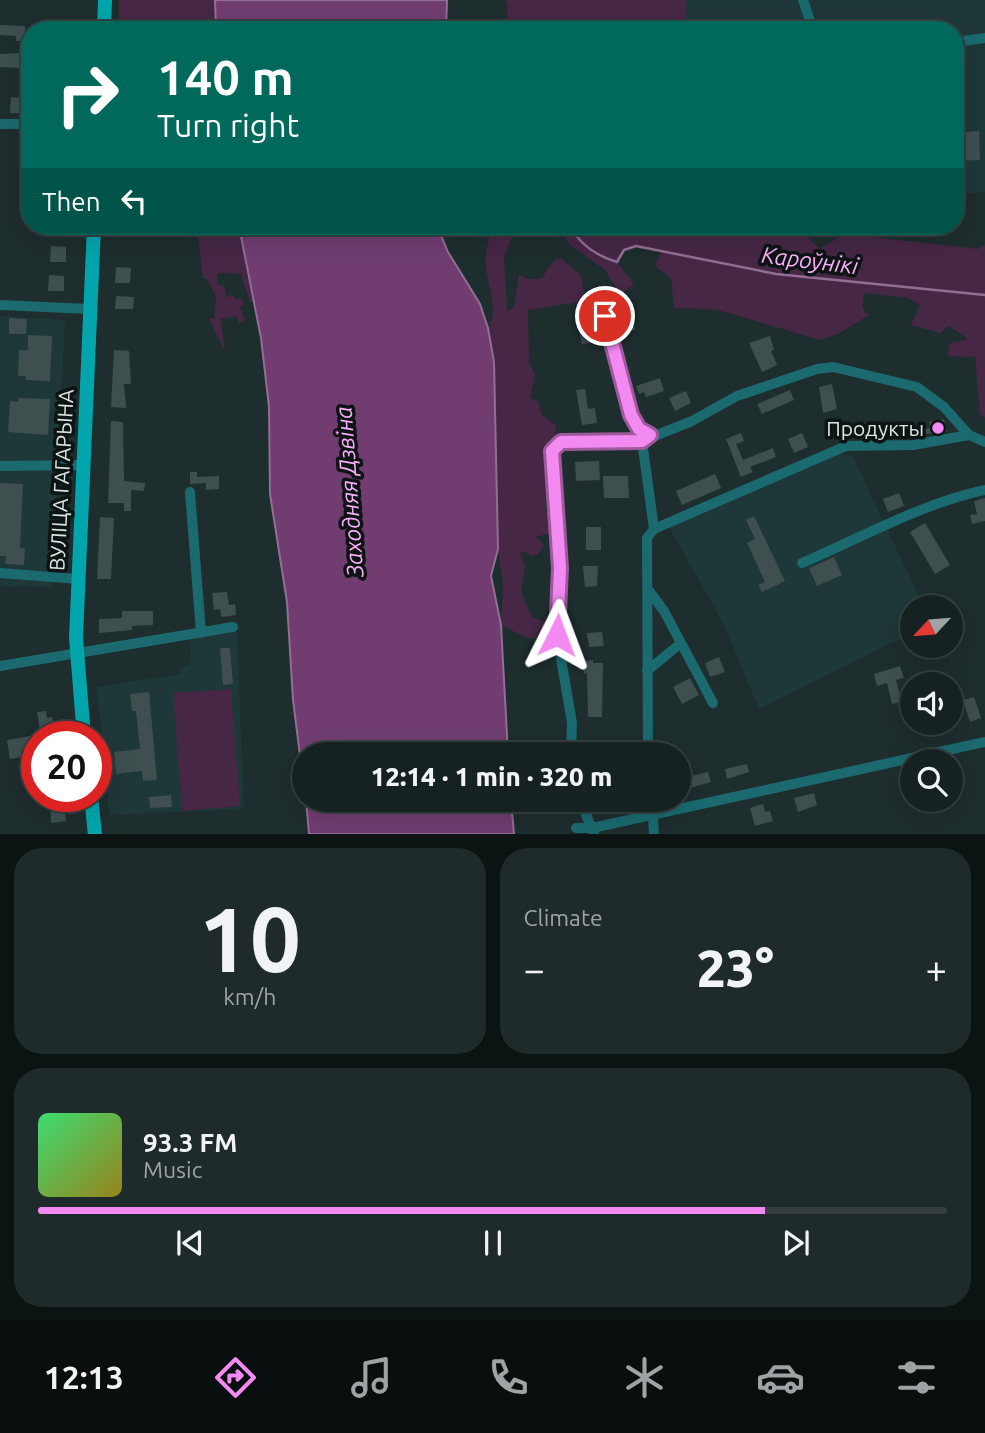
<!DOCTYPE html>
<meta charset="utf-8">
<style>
:root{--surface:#162222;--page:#1f2a2a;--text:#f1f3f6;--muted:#9ea4a5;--line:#353f40;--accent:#f38af2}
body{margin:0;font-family:Ubuntu,sans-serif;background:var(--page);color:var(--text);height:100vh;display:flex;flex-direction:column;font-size:26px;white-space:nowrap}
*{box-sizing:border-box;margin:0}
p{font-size:23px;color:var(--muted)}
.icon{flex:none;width:38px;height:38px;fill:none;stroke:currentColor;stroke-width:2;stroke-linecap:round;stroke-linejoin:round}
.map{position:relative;height:834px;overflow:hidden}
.drawer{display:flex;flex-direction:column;gap:14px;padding:14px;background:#0c1313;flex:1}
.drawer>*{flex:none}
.hud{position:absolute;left:21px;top:21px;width:943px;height:214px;border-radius:28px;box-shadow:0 7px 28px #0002,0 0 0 2px var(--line);background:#00695c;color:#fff;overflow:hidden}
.needle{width:46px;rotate:244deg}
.fabs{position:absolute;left:900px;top:595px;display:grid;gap:14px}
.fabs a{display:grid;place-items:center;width:63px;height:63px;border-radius:50%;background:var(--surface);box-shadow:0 7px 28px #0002,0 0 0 2px var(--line);font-size:35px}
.speed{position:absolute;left:21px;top:721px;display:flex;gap:14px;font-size:35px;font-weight:700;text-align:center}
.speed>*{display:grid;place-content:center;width:91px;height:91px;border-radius:50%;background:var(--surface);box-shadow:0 7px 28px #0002,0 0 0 2px var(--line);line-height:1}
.speed .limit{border:10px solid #d22;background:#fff;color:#111}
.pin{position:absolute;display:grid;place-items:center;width:60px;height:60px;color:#fff;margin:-30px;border:4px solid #fff;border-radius:50%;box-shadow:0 2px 7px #0007}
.me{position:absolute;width:77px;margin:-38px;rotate:3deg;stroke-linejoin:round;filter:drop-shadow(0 0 5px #0008)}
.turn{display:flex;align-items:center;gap:24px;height:147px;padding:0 21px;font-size:32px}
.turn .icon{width:91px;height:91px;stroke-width:2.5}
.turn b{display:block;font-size:49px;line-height:60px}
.then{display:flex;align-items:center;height:66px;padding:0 21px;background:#0003;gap:14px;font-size:26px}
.big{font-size:52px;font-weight:800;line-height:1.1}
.drawer .widget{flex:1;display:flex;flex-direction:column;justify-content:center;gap:10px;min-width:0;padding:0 24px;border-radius:28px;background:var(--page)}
.drawer .dial{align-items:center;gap:0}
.dial b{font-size:91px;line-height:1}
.song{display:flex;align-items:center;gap:21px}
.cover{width:84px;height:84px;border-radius:10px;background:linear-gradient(135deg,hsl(140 70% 55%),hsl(50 70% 35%))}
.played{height:7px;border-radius:4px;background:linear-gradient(90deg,var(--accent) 80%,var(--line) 80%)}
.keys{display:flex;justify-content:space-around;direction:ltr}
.heat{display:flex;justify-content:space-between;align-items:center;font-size:38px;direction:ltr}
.drawer .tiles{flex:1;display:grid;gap:14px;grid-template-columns:1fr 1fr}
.widget:last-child{grid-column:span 2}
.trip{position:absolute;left:292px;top:742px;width:399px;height:70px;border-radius:35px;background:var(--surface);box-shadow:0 7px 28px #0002,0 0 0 2px var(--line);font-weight:800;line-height:70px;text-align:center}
.tab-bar{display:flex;height:112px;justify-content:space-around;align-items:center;background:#090e0e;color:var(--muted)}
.tab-bar .icon{width:49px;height:49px}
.tab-bar .active{color:var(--accent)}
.tab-bar b{font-size:32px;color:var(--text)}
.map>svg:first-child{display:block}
</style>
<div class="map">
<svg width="985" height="835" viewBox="0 0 985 835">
<rect width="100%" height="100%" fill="#1e2d2e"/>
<!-- built -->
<path fill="#1e3738" d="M686,0H985V192L956,195V30H686Z
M0,316L65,320L52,587L0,586Z
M838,454L852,455L924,607H912V633L759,709L723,623L669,527Z
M237,632L244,809L109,815L97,687L181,674L180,667L190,665L191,639Z"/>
<!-- green -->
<path fill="#462746" d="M119,0H215L216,30H119Z
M506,0H686V30H509Z
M197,226H239L254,303L250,302L241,274L218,273L217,284L225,286L226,298L232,294L237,300L241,297L244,304L240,307L245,320L239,323L236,316L221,319L225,352L209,319L214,318L216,297L207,279L203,278Z
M479,226H516L504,258L507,312L514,307L519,274L528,279H541L555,259H562L580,274L586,301L528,310L529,361L535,375L530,398L538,401L542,415L556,425L555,435L545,450L546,511L553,517L554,532L536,537L544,545L538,554L531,556L524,551L520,553L525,567L521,591L532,618L543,620L547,628L545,636L530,639L501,625L503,584L498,549L494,362L488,328C499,311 488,286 486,267C484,257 488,244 490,233L481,234Z
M558,226H694L722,231L796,226L820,249L839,237L862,236L978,249L985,245V418L980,413L975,357L947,356L950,343L968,339L949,326L940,333L911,325L920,305L908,298L864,293L862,308L869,315L838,334L820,340L715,309L674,308L671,278L655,266L661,251L636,246L624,250L617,262L634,284L620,295L605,270L569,244Z
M231,689L240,806L182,811L173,693Z"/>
<!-- water -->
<path fill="#713d71" stroke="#916f94" stroke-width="2" d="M215,0H447L446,30H216Z
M239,226H437L448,252L480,304L488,328L494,362L498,549L491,576L501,625L508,754H304V787L293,700L287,602L270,494L269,407L261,338Z
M306,800H511L514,834H309Z"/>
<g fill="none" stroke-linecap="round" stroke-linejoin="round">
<!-- stream -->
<path stroke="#916f94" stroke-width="2.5" d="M570,226C580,245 597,256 617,262L624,250L636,246L776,274L985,295"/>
</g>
<!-- building -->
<path fill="#3f4f50" d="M0,25L25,26V41H16V36L0,35Z
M21,53L20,68L0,67V54Z
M11,97L26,98L25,113H10Z
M979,131L980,160L956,161V133Z
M51,246L66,247V262H50Z
M116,267L131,268L130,283H115Z
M49,275L64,276V291H48Z
M116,296L134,297L133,309H115Z
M633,309L635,330L622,332L618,311Z
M9,318L27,319L26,334H9Z
M594,324L598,342L582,344L578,327Z
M28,335L52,336L50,381L26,380V376H18L19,350H28Z
M770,336L774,350L771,351L777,365L762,372L749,343Z
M114,350L129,351L131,384H124L126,408L111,407Z
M660,378L664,391L646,397L644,392L639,394L636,386Z
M832,384L837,409L823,413L819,387Z
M585,389L588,409L595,408L597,423L582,425L576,390Z
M790,390L794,400L762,414L757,404Z
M686,391L691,403L675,411L669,398Z
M18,398L50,399L48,435L8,432L10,401L18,402Z
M944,419L947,431L904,437L903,433L930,428L929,422Z
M111,421L123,422L124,481L145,483L144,491L131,490V511H124V503H108Z
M864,423H882V437H864Z
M741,433L744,441L736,444L743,460L773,448L776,457L750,467L753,472L741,477L726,439Z
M802,433L808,447L794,453L788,439Z
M599,461L600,480L576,481L575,462Z
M190,472H197V477L219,476V489L206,490V483L190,484Z
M715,474L721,488L682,505L676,491Z
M603,476H628L629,498H604Z
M0,483L23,484L20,548H25L24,565L5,564L6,556H0Z
M899,493L904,506L888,512L883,499Z
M985,498V521L972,524L970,515L977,514L974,501Z
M754,516L785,581L762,592L758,585L765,582L747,543L755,539L746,520Z
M100,517L114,518L111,579H97Z
M925,523L950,565L935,574L910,532Z
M586,527H601V550H586Z
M834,557L842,575L817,586L809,568Z
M583,566H598L597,586L585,587Z
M227,592L229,605L235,604L236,615L221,617L220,609L214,610L212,593Z
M122,611H153V625L132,626V630L99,633V619L122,618Z
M602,632L604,646L589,647L587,633Z
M220,648H230L233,684L223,685Z
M719,657L725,672L710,677L705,663Z
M593,660V663H603L602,717H588L587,673L584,674L583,661Z
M900,666L904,678L896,680L902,702L892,704L887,683L877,686L874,674Z
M690,678L699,695L682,704L673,687Z
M149,692L157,780L143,781L142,771L116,774L114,752L140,749L136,711H132L130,694Z
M974,697L981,718L970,722L963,700Z
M46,711L47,718L52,717L54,728L40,730L37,712Z
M30,736L33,755L10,759L7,740Z
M747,764L749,772L727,779L725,769Z
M708,772L711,782L679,791V779Z
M814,793L817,805L798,812L794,798Z
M171,795L172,807L150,808L149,797Z
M50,796H63L66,821L51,823Z
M763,804L765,812L770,811L773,821L755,826L750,808Z"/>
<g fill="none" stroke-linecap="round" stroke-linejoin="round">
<!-- minor -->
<path stroke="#1a6a6f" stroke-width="10" d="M803,0L813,30
M956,42L985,38
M0,124H30
M0,305L90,309
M605,316L631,415L639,429L650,435
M0,466L83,465
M190,492L201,633
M654,529L846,446L913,445L969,435
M802,563C863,537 920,504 985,490
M0,573L78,579
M647,588L664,611L713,703
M0,666L233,627
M647,671L681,643
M571,754L572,723L557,635L560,568L552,451L561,442L642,441
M648,754L647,538L654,529L642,441L692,421L737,396L817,369L833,367L917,387L944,407L969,435L985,442
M585,800V812L594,834
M652,800L654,835
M576,828H592L985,742"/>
<!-- major -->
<path stroke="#03a5ac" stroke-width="14" d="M104,30L105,0
M84,737L76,638L94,226
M91,796L95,835"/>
</g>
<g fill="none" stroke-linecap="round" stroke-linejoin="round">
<defs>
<path id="route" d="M557,635L560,568L552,451L561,442L642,441L650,435L639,429L631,415L605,316"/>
</defs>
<!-- route casing -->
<use href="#route" stroke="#9e5a9d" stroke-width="18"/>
<!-- route -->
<use href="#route" stroke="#f38af2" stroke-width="12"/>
</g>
<!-- markers -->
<circle fill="#f38af2" stroke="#0d1414" stroke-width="2.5" cx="938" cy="428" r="7"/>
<g text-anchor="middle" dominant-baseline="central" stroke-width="7" stroke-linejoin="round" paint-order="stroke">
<!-- poi labels -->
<g font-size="21" fill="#dce5e6" stroke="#0d1414" text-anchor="end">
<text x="924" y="428">Продукты</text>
</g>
<!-- street labels -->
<g font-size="21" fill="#dce5e6" stroke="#0d1414">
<text transform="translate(61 480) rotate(-87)">ВУЛІЦА ГАГАРЫНА</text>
</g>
<!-- water labels -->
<g font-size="23" font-style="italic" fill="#fcaefa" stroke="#0d1414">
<text transform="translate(810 260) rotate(7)">Кароўнікі</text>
<text transform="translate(349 492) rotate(-94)">Заходняя Дзвіна</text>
</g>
</g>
</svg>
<div class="fabs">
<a><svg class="needle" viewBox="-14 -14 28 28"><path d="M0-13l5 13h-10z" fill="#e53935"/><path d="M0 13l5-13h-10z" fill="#9ea4a5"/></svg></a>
<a><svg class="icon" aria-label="sound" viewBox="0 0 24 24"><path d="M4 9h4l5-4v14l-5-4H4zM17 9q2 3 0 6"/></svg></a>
<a><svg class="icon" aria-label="search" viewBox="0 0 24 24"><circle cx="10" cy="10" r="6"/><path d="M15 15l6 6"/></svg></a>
</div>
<div class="speed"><div class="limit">20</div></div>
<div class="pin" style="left:605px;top:316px;background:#d93025"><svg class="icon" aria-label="arrive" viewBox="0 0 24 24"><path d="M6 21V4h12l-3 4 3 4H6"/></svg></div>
<svg class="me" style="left:557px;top:635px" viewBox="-20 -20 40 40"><path d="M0-17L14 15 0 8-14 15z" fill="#f38af2" stroke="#fff" stroke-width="4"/></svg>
<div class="trip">12:14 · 1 min · 320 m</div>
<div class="hud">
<div class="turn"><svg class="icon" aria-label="right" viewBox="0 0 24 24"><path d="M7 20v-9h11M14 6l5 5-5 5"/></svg><div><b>140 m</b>Turn right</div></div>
<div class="then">Then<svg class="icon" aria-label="left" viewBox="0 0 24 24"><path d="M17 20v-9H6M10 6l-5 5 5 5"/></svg></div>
</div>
</div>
<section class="drawer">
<div class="tiles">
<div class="widget dial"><b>10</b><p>km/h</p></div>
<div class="widget"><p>Climate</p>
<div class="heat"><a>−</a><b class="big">23°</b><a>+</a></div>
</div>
<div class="widget">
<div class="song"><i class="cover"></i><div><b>93.3 FM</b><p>Music</p></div></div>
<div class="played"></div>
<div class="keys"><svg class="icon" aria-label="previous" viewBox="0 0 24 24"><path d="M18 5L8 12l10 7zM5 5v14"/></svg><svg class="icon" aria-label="pause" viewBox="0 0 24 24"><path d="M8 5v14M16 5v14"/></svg><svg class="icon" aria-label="next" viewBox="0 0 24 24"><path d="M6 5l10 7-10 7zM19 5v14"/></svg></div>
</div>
</div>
</section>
<nav class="tab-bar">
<b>12:13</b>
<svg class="icon active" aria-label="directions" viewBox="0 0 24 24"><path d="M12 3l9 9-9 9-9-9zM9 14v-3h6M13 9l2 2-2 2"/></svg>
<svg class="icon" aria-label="music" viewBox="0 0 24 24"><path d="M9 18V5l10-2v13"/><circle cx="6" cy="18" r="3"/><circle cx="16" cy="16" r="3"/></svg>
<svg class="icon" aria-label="phone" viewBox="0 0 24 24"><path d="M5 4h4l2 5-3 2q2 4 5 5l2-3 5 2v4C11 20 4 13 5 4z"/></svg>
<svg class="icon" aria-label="climate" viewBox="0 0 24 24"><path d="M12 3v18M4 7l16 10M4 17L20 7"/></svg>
<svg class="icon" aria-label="car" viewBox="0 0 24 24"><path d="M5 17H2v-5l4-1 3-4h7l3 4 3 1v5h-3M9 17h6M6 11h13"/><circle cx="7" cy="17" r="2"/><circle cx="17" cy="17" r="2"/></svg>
<svg class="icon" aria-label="filters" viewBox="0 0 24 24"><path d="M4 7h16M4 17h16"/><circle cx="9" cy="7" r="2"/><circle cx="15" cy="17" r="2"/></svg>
</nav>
